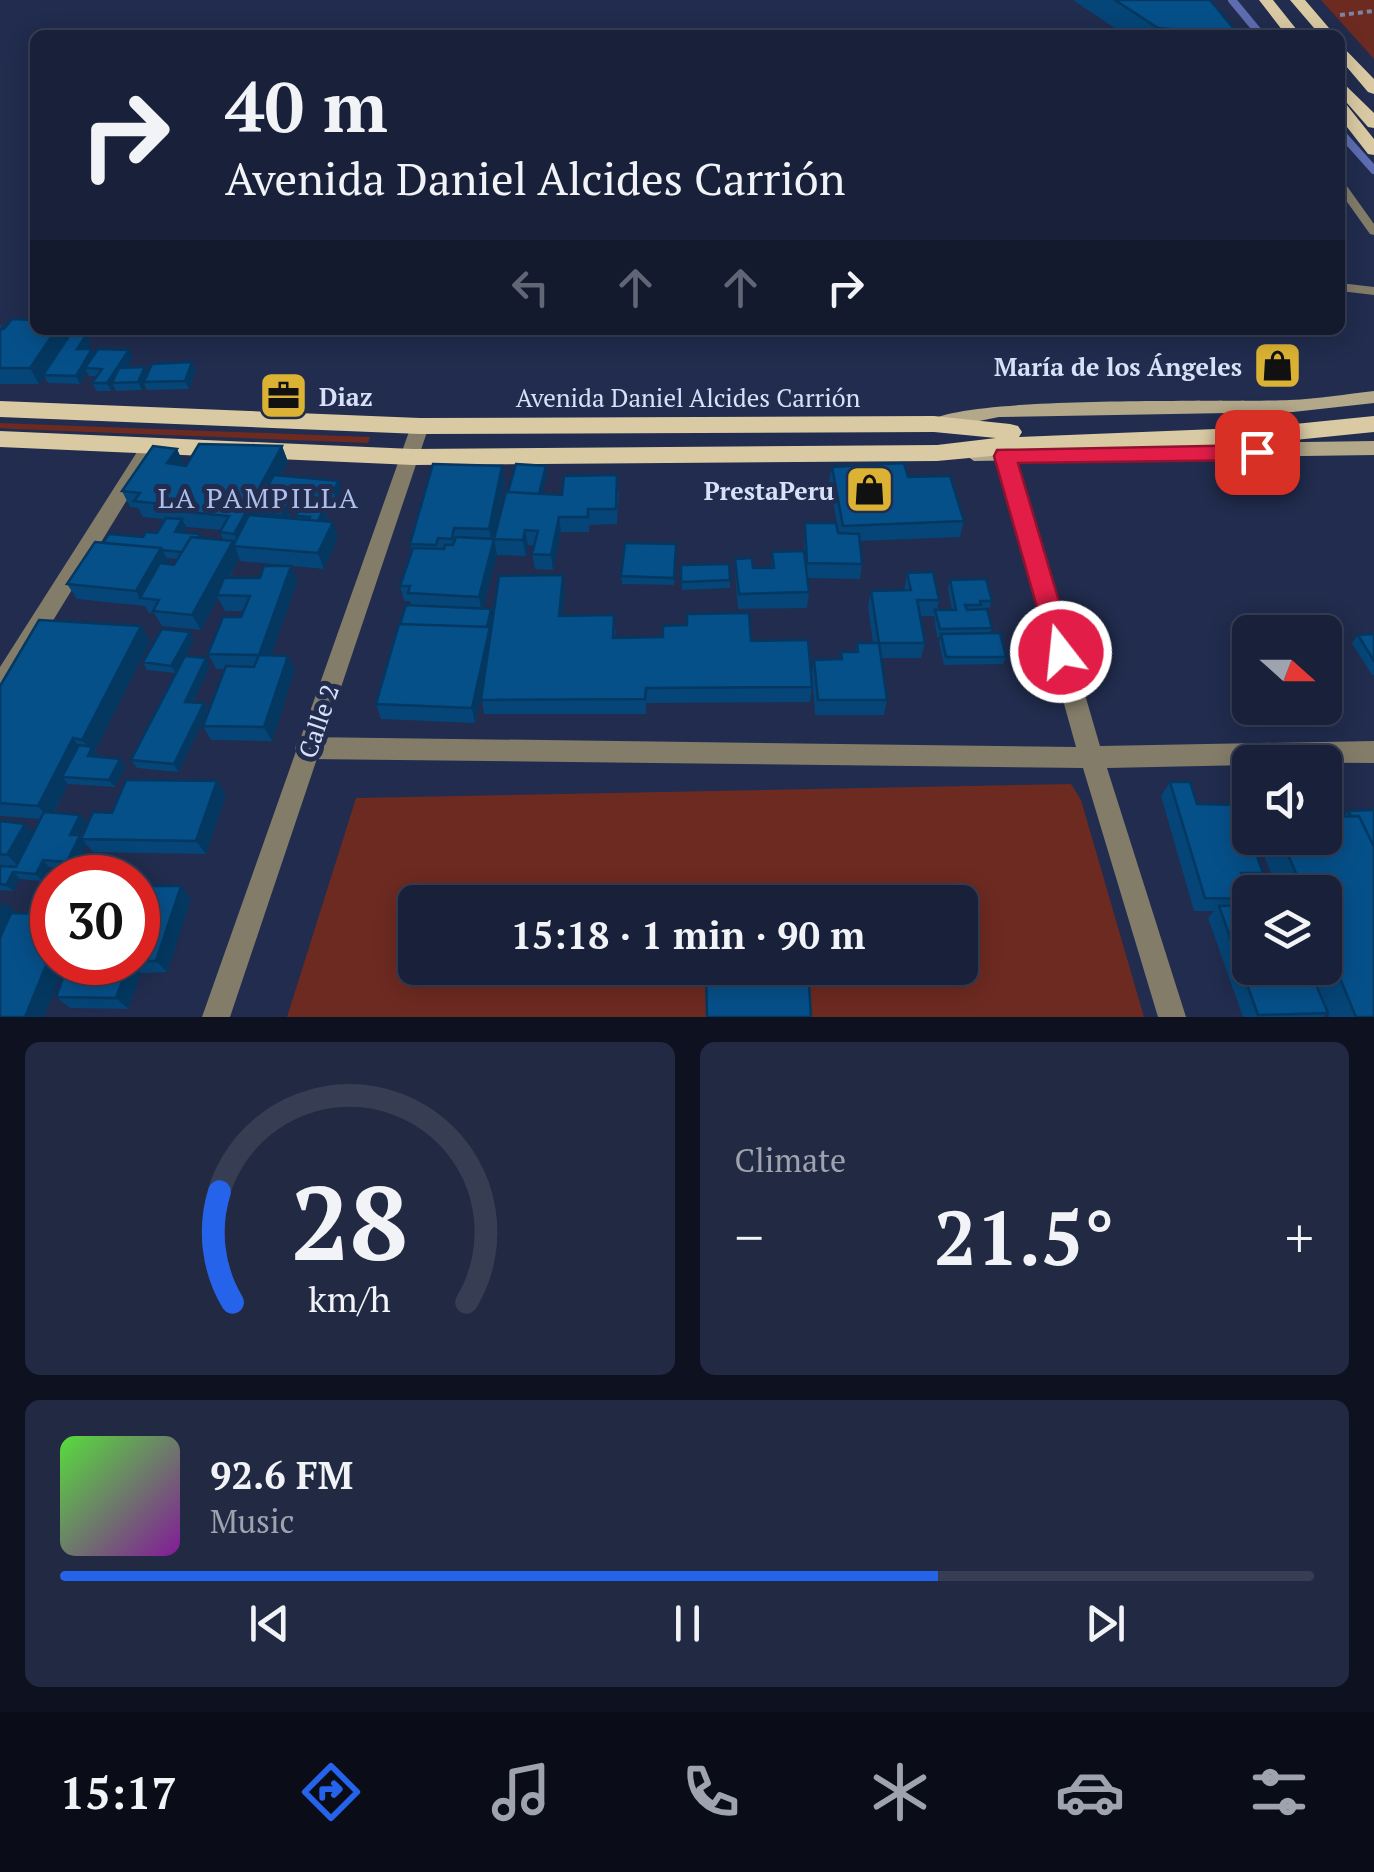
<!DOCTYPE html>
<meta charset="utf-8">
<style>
:root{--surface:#19213a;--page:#222942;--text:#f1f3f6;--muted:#9fa3af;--line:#373e54;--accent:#2563eb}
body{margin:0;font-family:"PT Serif",serif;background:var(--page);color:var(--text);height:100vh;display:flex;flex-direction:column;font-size:38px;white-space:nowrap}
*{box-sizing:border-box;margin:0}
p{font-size:32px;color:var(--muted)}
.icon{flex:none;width:55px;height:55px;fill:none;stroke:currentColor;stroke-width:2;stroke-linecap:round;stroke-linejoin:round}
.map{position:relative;height:1017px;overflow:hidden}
.details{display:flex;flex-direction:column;gap:25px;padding:25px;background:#0e1220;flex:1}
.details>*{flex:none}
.guide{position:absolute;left:30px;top:30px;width:1315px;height:305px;border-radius:15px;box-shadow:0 5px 25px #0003,0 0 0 2px var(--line);background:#19213a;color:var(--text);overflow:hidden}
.needle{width:65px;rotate:111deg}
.fabs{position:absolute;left:1232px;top:615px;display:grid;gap:20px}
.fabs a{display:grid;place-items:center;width:110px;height:110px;border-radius:15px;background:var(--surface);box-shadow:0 5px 25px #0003,0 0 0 2px var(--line);font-size:50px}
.speed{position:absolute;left:30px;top:855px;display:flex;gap:20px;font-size:50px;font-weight:700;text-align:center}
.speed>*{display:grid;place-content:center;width:130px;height:130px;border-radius:50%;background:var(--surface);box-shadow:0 5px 25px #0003,0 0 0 2px var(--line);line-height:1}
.speed .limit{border:15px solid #d22;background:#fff;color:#111}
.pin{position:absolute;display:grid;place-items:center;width:85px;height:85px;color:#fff;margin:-42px;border-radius:20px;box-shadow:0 5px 15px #0006}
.me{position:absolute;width:110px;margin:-55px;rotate:344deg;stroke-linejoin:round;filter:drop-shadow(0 0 8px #0008)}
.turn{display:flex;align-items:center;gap:35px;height:210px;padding:0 30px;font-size:45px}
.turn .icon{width:130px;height:130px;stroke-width:2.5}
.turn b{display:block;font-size:70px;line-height:85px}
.lanes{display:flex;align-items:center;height:95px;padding:0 30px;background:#0003;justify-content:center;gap:50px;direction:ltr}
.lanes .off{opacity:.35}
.big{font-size:75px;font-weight:800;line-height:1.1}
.details .widget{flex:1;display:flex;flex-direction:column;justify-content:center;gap:15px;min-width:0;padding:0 35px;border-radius:15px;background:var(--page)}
.details .dial{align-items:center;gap:0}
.dial svg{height:260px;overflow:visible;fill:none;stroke:var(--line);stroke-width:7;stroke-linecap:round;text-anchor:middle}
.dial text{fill:var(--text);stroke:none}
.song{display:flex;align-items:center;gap:30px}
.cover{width:120px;height:120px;border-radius:15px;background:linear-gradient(135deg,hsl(110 70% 55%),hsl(290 70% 35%))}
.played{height:10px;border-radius:5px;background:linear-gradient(90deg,var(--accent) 70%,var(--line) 70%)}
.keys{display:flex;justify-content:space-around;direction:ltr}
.heat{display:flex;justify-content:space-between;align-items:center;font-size:55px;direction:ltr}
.details .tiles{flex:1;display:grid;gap:25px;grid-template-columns:1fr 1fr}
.widget:last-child{grid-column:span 2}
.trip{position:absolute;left:398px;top:885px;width:580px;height:100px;border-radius:15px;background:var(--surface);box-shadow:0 5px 25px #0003,0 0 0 2px var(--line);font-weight:800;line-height:100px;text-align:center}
.tabs{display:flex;height:160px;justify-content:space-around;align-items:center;background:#0a0d17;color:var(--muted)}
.tabs .icon{width:70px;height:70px}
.tabs .selected{color:var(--accent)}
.tabs b{font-size:45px;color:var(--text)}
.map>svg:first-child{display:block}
</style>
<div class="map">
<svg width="1374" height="1017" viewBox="0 0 1374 1017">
<rect width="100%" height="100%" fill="#212c4e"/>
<!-- green -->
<path fill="#6d2a21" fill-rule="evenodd" d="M1321,0H1374V59Z
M0,423L370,437L368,443L14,429L0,428Z
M1071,784L1081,800L1144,1017H287L356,798ZM415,902H960V968H415Z"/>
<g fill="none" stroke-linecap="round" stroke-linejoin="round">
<!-- stream -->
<path stroke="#5e6db1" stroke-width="8" d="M1232,0L1261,35
M1340,132L1374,170"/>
<!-- path -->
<path stroke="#7b84a1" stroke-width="4" stroke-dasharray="5 4" stroke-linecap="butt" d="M1340,15L1374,11"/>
<!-- service -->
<path fill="#837c69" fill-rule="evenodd" d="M1340,181L1344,182L1374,224V235L1370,234L1340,192Z
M1340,283L1374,287V295L1340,291Z"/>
<!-- minor -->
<path fill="#837c69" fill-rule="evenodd" d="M151,439L160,446L8,694L0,697V667L144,441Z
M1005,448L1015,455L1100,746L1374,741V763L1250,762V765L1107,768L1186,1017H1158L1083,768L307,759L298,756L295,748L298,740L307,737L1076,747L995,455Z"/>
<!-- tertiary -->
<path fill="#837c69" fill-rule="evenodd" d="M420,420L429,426L230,1017H202L411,426Z"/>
<!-- secondary -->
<path fill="#b3a88a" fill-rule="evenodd" d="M1374,391V403L1293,412L999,417L934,430L925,424C954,394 1232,403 1290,400C1318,399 1346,394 1374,391Z
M1374,441V455L974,461L964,454L974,447Z"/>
<!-- primary -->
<path fill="#d9caa3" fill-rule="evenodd" d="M1259,0H1273L1301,35H1286Z
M1290,0H1305L1335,35H1320Z
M1340,44L1374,79V94L1368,92L1340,59Z
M1340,80L1374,113V128L1368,127L1340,95Z
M1340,102L1346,104L1374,139V155L1368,154L1340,118Z
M0,401L420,418L934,416L1010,424L1018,426L1022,432L1019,437L1265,427L1374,416V432L1265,443L1046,451L937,461L413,465L0,447V431L413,449L937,445L996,438L934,432L420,434L0,417Z"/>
</g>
<!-- wall -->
<path fill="#054577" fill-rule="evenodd" d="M1073,0H1210L1239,35H1125Z
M0,324L3,329L75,330L73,333L87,334L91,342L86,349L95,354L133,358L126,368L145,367L147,373L196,370L189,389L147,390L144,384L142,390L116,391L114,387L111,391H97L92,383L97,376H89L87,372L80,384L48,383L44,376L39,384H0Z
M282,446L288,462L281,475L341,489L336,499L311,496L310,498L331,507L325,522L338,538L324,569L240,561L239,558L229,578H260L291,566L297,582L271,655L295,670L272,741L211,740L203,726L225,669H216L208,654L241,617L244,611H225L218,598L201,630L162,626L154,613H149L145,606L77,599L67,584L103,543L143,537L157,533L164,521L163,519L143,517L138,508L130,507L122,491L177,449L184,465ZM295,503L302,504L296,516L297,519L288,518ZM186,527L221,530L220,532L224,541L202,538L183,533ZM167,558L178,559L174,565L170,564Z
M502,466L505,482L493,539L508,492L546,466L547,474L542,494L562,495L619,491L617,524L589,525V532H561L553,570L535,569L532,554L534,546L528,545L526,556L497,555L483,609L492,617L491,632L565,591L562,616L616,630L615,637L751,641L812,687L810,702L646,703V714H484L481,696L475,723L381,719L376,704L400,624L411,605L410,601H404L400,586L412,551L410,544Z
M832,467L908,477L964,521L960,537L860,541L862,564L860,579L808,578L809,592L807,608L738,609L735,574V559L753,568H771L772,552L804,551L805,523L839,533L829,482Z
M676,544L674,585L622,584L621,576Z
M681,565L730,580V588L682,590Z
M907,573L939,600L937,610H952L948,588L950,580L992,601L989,608L980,609L992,628L990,633L1006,657L1003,664L944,665L939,642L941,637H937L934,616H920L925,643L921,658H881L887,700L884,715H815L812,674L814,660L840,659L841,652H855L857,643H873L868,606L871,591H904Z
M1374,634V675H1372L1352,643L1358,635Z
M194,640L176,673L147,670L143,662Z
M150,641L95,751L98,754L97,757L126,766L115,787L68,784L54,813L80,815L86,822L79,835L82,837L112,813L217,781L226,795L206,854L93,852L86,844L74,869L49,867L42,881L20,879L13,891L0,890V821L33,833L41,819L0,816V686Z
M210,666L193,702L204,703L208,711L178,772L137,768L131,760Z
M1170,782L1197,804L1263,873L1251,886H1245L1248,895L1250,893V968H1325V892H1250L1278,891L1257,838H1325L1348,811L1374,810V1017H1329L1328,1013L1323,1017H1243L1208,918L1214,911H1194L1161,796Z
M138,886L191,899L167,972L141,973L128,1009L70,1008L56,997L69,962H138Z"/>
<!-- shaded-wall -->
<path fill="#043861" d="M56,330H75L39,384L30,368Z
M87,334L91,342L81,357L77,349Z
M92,349L96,357L85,368L87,372L80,384L76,376Z
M129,350L133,358L117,383H112L114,387L111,391L107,383Z
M192,362L196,370L189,389L185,381Z
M145,367L148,375L142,390L138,382Z
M282,446L288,462L260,514L253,513L256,521L240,546L234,534Z
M177,449L184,465L174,479L167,463Z
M502,466L505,482L492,544L489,529Z
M546,466L547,474L539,509L538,501Z
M339,481L341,489L336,499L333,491Z
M292,496L295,503L285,523L282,515Z
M328,499L331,507L319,534L316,526Z
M559,517L561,532L553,570L551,555Z
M182,519L186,527L179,540L175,532Z
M333,522L338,538L324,569L318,553Z
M525,530L528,545L526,556L523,540Z
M494,539L497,555L482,613L479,597Z
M233,541L239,558L219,595H217L218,598L201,630L192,615Z
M161,548L170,564L140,598L136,591Z
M291,566L297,582L266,670L259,655Z
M563,575L565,591L561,631L559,616Z
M491,609L492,617L490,629L493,642L475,723L472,708Z
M141,626L150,641L95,751L98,754L93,764L88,756L91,750L82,740Z
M190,632L194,640L176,673L171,666Z
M288,656L295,670L272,741L264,727Z
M206,658L210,666L189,709L185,702Z
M204,703L208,711L178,772L174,764Z
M73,738L84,753L62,777L68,784L50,820L38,806Z
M120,759L126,766L115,787L109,780Z
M217,781L226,795L206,854L196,841Z
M80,815L86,822L76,842L70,835Z
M25,824L38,837L21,868L7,855Z
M80,835L86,844L74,869L67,862Z
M43,860L49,867L42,881L36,874Z
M13,872L20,879L13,891L6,885Z
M181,886L191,899L167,972L156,961Z
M4,902L18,915L0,946V908Z
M43,914L52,922V936L36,933Z
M52,951V962H66L44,1017H25Z
M129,962H131L141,973L128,1009L116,998Z"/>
<!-- building -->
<path fill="#06508a" stroke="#043861" stroke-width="2.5" d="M1115,0H1210L1239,35L1158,28Z
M35,316V330H56L30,368H0V329H4L12,319L32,320Z
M71,333L87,334L77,349H92L76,376L43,375Z
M98,349L129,350L107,383H92L102,369L85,368Z
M192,362L185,381L144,382L152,364Z
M145,367L138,382L112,383L119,368Z
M199,444L282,446L234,534L220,532L229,516L158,509L161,504L134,501L140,493L122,491L153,446L177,449L167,463L186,466Z
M904,463L908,477L950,476L964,521L843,526L832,467Z
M433,464L502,466L489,529L454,528L452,539L438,538L436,545L410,544Z
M516,464L546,466L539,494L508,492Z
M274,475L339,481L333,491L308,488L304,497L292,496L282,515L253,513Z
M617,475L616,509H588V517H559L551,555L532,554L538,531L525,530L523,540L494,539L506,492L562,495L564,476Z
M305,497L328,499L318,521L309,520L310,517L296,516Z
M249,515L333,522L318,553L233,546Z
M166,518L182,519L175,532L200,534L198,538L191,537L182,552L162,550L161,548L103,543L109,534L143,537L146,532L157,533Z
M805,523H836L838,533L859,534L862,564L807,563Z
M191,537L233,541L192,615L153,611L159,600L140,598L160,563L174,565Z
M456,537L494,539L479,597L408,593L410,586H400L413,548L444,549L445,545H453Z
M95,542L161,548L136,591L67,584Z
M625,543L676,544L674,578L621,576Z
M804,551L809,592L739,594L735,559L752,558L753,568H774L772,552Z
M729,564L730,580L681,582V565Z
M264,566H291L259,655L208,654L223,617H241L250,596L217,595L224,578H260Z
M933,572L939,600H917L925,643H879L871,591L911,590L907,573Z
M563,575L559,616L614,615L613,638L663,637V626L687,625V614L749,613L751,641L808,640L812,687L646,688L645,699L481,700L499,576Z
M986,579L992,601H980L981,605H965L967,610L987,609L992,628L940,629L935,610H956L950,580Z
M406,605L491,609L487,627L400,624Z
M39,620L141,626L82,740L73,738L38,806L0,803V686Z
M399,624L490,627L472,708L376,704Z
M162,629L190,632L171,666L143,662Z
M1000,633L1006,657H946L941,634Z
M1374,634V661L1358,635Z
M857,643H879L887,700H818L814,660L842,659L841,652H858Z
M259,655L288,656L264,727L203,726L226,666L254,667Z
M185,656L206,658L185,702L204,703L174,764L131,760Z
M79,745L92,747L88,756L120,759L109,780L62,777Z
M126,780L217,781L196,841L81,839L93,812L112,813Z
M1170,782H1190L1197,804L1239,805L1263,873H1241L1249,899L1205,898Z
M1374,810V847L1359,816H1351L1348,811Z
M44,812L80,815L70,835H80L67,862L43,860L36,874L13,872L6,885L0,884V866L16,867Z
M1359,816L1374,847V1017H1356L1325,942V892H1304L1281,838H1325V817Z
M0,821L25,824L7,855L0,854Z
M138,886H181L156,961H138Z
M1251,891H1296V892H1251Z
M1250,905V968H1325V962L1332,979L1314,980L1328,1013L1258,1015L1219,906Z
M11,913L43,914L36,933H52V951L25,1017H0V938Z
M69,962H129L116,998L56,997Z
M706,968H808L811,1017H707Z"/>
<!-- route -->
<path fill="#e11d48" stroke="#92132f" stroke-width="2.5" d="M1257,445L1268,452L1257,460L1018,463L1074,652L1070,660L1061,663L1052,660L994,456L997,450Z"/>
<!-- icons -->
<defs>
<symbol id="shop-square" viewBox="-11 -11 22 22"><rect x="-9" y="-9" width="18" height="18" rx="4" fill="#dbb233" stroke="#212c4e"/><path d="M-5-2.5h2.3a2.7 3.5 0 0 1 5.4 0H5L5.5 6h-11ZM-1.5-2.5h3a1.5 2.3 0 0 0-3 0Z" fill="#111"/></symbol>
<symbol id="office-square" viewBox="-11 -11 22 22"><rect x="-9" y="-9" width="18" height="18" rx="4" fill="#dbb233" stroke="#212c4e"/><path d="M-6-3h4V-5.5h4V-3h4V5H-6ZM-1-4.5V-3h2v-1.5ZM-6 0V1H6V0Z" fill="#111"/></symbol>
</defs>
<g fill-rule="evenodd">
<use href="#shop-square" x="1250" y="338" width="55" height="55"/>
<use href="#office-square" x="256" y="368" width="55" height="55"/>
<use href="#shop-square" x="842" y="462" width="55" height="55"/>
</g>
<g text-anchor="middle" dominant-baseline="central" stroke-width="10" stroke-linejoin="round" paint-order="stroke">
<!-- poi labels -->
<g font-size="25" font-weight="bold" fill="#d9e1f8" stroke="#212c4e" text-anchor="end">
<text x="1242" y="366">María de los Ángeles</text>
<text x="319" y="396" text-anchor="start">Diaz</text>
<text x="834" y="490">PrestaPeru</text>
</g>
<!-- street labels -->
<g font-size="25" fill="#d9e1f8" stroke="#212c4e">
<text x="688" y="397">Avenida Daniel Alcides Carrión</text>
<text transform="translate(318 721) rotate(-71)">Calle 2</text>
</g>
<!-- neighbourhood labels -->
<g font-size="28" letter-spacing="2.5" fill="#afbfea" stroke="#212c4e">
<text x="259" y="497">LA PAMPILLA</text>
</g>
</g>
</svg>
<div class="fabs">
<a><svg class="needle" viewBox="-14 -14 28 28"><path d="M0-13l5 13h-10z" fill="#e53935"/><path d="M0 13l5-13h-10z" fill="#9fa3af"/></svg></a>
<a><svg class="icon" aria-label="sound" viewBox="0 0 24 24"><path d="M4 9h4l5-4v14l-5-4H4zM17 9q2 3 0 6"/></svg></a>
<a><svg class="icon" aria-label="layers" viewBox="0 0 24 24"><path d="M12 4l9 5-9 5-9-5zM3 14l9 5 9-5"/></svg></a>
</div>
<div class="speed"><div class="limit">30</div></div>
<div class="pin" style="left:1257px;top:452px;background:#d93025"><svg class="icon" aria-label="arrive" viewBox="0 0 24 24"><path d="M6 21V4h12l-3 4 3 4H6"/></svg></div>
<svg class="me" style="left:1061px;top:652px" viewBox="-20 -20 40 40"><circle r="17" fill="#e11d48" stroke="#fff" stroke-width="3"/><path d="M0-11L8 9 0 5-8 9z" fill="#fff"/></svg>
<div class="trip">15:18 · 1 min · 90 m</div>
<div class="guide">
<div class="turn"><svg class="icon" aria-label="right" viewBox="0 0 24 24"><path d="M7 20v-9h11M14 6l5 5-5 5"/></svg><div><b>40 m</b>Avenida Daniel Alcides Carrión</div></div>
<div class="lanes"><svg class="icon off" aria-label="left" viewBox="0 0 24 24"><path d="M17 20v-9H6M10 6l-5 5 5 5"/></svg><svg class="icon off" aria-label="ahead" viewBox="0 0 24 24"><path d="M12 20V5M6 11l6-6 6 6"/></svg><svg class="icon off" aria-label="ahead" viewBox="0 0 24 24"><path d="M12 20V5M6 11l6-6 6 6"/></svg><svg class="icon" aria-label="right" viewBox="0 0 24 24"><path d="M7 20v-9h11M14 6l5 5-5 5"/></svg></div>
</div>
</div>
<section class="details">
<div class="tiles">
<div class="widget dial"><svg viewBox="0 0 100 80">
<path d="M14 69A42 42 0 1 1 86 69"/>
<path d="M14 69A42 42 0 0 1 10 35" stroke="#2563eb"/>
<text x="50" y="56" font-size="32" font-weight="700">28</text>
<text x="50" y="72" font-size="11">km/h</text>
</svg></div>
<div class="widget"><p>Climate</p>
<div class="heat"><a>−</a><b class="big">21.5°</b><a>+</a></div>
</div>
<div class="widget">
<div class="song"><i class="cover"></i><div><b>92.6 FM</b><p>Music</p></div></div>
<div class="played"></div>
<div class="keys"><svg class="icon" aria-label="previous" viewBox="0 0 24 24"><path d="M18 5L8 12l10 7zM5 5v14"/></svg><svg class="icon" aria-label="pause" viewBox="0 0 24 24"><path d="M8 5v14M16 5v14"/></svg><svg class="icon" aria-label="next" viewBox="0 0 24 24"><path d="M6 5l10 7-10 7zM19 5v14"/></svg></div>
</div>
</div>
</section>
<nav class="tabs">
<b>15:17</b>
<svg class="icon selected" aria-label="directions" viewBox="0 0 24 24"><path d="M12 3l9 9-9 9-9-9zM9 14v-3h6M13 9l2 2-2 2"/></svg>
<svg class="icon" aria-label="music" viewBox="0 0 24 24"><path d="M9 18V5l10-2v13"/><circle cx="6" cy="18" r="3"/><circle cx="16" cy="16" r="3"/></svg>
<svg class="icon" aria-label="phone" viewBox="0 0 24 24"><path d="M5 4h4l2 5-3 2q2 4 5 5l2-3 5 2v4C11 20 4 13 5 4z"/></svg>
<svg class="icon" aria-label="climate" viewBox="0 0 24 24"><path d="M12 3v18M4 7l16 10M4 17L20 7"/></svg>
<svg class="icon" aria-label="car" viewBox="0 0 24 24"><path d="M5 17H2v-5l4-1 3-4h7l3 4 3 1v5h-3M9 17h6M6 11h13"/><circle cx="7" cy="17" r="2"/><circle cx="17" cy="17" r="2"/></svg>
<svg class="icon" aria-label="filters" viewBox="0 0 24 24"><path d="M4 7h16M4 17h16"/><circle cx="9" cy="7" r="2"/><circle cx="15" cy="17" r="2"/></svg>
</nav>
